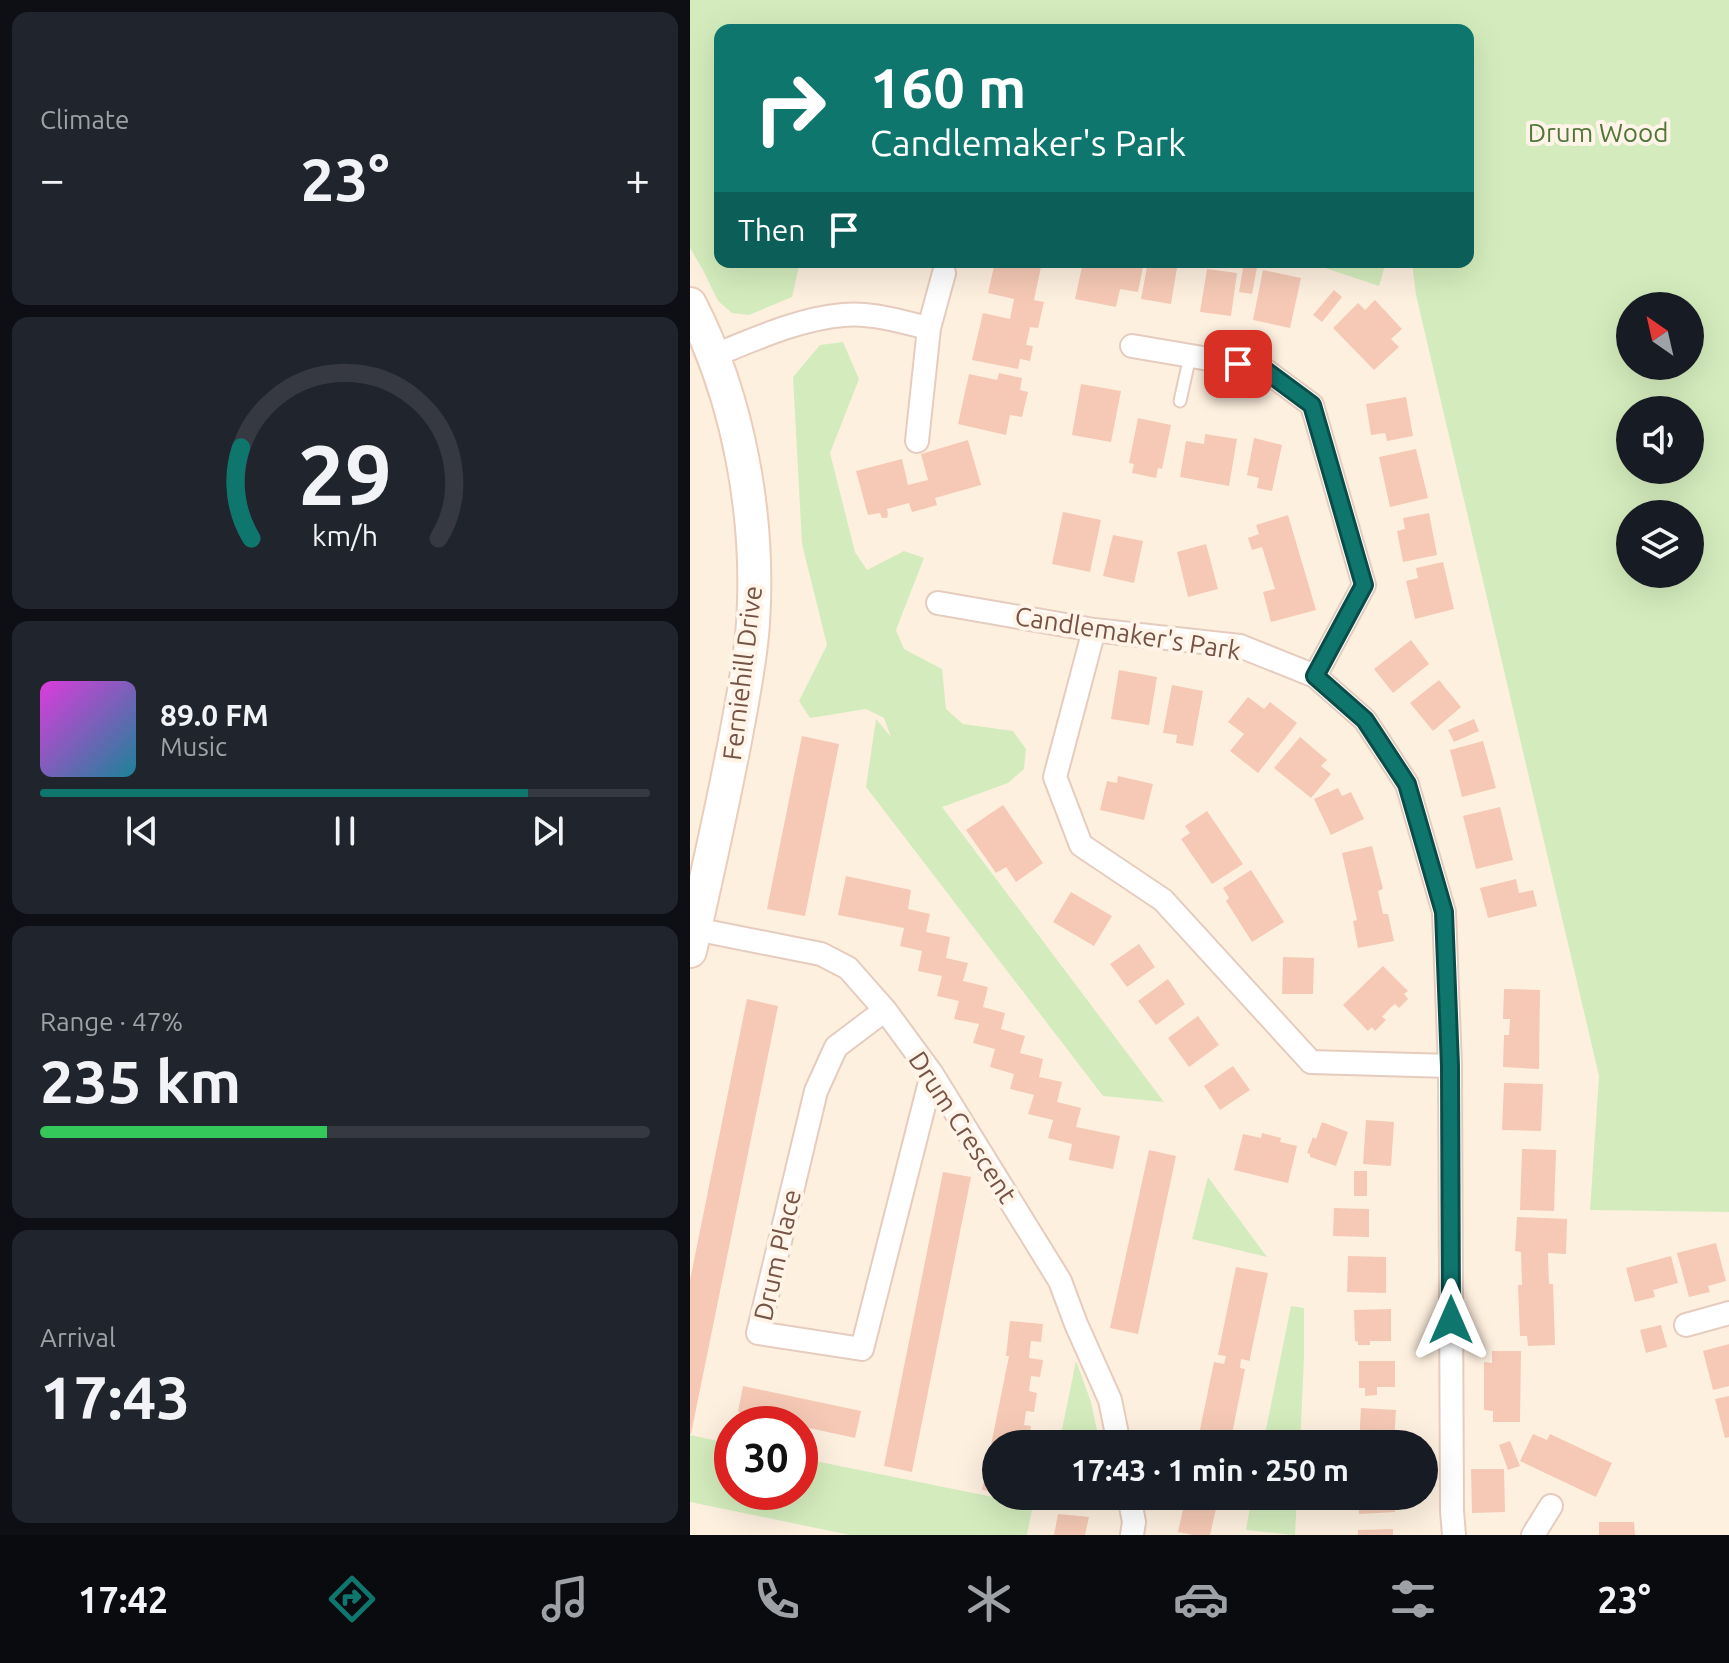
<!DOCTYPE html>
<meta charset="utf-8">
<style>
:root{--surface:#171b24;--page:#20242c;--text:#f1f3f6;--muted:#9ea1a6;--line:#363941;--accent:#0f766e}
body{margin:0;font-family:Ubuntu,sans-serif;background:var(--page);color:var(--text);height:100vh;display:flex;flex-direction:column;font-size:30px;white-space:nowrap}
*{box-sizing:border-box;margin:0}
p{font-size:26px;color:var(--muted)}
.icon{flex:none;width:44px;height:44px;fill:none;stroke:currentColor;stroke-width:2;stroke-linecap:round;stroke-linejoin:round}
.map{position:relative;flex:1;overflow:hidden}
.side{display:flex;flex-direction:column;gap:12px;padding:12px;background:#0d0f14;width:690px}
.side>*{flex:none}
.guide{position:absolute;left:24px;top:24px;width:760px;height:244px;border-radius:16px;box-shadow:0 8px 32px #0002;background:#0f766e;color:#fff;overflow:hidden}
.needle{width:52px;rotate:326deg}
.fabs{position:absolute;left:926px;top:292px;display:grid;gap:16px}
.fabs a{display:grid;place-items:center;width:88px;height:88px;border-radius:50%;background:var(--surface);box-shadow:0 8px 32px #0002;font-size:40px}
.speed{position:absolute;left:24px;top:1406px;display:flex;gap:16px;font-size:40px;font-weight:700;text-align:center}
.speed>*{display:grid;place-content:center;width:104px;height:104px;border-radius:50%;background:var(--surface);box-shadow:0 8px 32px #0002;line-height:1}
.speed .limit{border:12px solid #d22;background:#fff;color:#111}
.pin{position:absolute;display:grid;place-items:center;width:68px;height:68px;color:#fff;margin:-34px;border-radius:16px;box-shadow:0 4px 12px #0006}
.me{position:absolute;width:88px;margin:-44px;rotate:0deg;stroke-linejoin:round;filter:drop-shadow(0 0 6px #0008)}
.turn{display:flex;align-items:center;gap:28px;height:168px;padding:0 24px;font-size:36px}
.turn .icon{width:104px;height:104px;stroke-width:2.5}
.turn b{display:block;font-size:56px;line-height:68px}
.then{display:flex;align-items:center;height:76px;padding:0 24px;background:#0003;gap:16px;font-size:30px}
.big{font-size:60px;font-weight:600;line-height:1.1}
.side .tile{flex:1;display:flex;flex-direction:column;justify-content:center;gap:12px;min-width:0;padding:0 28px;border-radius:16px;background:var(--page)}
.side .dial{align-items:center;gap:0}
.dial svg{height:208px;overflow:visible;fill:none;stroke:var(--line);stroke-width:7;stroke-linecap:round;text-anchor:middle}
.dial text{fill:var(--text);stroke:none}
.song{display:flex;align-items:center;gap:24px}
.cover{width:96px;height:96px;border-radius:12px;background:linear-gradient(135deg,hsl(300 70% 55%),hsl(190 70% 35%))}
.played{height:8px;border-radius:4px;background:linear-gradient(90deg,var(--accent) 80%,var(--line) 80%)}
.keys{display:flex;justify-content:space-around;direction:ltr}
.heat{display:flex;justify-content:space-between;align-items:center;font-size:44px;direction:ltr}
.charge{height:12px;border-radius:6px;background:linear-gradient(90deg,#34c759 47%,var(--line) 0)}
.trip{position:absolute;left:292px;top:1430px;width:456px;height:80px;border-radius:40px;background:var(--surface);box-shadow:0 8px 32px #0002;font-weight:600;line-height:80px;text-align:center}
.dock{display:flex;height:128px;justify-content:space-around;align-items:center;background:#090b0e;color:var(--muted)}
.dock .icon{width:56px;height:56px}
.dock .active{color:var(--accent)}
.dock b{font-size:36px;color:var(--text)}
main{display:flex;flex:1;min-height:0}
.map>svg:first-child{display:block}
</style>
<main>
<section class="side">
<div class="tile"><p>Climate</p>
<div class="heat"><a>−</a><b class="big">23°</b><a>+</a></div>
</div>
<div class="tile dial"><svg viewBox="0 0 100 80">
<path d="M14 69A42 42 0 1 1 86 69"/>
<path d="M14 69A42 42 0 0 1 10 34" stroke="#0f766e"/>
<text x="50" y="56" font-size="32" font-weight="700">29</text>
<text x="50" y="72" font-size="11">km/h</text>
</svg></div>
<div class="tile">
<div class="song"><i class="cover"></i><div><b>89.0 FM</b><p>Music</p></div></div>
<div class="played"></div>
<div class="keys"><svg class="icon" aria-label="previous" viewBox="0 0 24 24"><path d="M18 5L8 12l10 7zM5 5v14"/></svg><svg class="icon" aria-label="pause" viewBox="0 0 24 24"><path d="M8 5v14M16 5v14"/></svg><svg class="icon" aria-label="next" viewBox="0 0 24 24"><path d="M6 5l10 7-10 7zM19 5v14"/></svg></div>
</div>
<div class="tile"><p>Range · 47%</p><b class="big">235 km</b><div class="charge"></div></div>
<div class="tile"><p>Arrival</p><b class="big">17:43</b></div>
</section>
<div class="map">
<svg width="1039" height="1535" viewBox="0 0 1039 1535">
<rect width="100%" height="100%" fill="#fef0df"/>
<!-- green -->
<path fill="#d4ecbd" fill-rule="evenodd" d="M0,0H1039V1212L900,1210L909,1076L726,295L722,262H778V30H30V262H110L102,297L59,315L42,313L28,301L13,270L0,248ZM940,306H1000V366H940ZM940,410H1000V470H940ZM940,514H1000V574H940Z
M617,262H696L689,286Z
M153,342L169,379L140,453L165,552L177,570L214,551L234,558L206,630L214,649L252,669L256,709L273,724L323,731L336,749L334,769L318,783L252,807L474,1102L413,1096L176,787L186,719L201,737L194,718L176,709L120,718L109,701L137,645L112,544L103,377L130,345Z
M518,1177L577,1257L502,1239Z
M601,1306L614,1308V1359L610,1444H573Z
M386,1361L401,1402L410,1444H369Z
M0,1435L42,1444V1492H110V1458L343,1505L337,1535H160L0,1502Z
M562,1496H607L605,1535L556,1530Z"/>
<!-- building -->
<path fill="#f5c9b5" d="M305,262H352L344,300L354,302L348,328L340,327L336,345L343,346L340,361L330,359L328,369L282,360L293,313L320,319L324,299L298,293Z
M393,262H454L448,292L430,289L426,307L385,299Z
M458,262H488L481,304L451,299Z
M554,262H568L562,294L549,292Z
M517,269L547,273L541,316L510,312Z
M573,270L611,278L600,328L563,320Z
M644,290L652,297L632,322L623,315Z
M685,300L712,329L701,339L709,347L684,370L643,328L668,303L675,310Z
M309,373L332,378L330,390L338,392L332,417L320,415L316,435L268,424L279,374L307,380Z
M391,384L431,391L421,442L382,435Z
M716,397L723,436L697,441L695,433L681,435L676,404Z
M448,418L481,425L472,469L468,468L466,478L442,473L444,464L439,463Z
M515,434L547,439L539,486L490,477L496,441L514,444Z
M564,438L592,445L582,491L567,488L569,478L557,475Z
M278,440L291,485L245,498L247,505L237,508L222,512L219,503L197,509L198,514L197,518H192L190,513L178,515L166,471L212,459L218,485L238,480L231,454Z
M726,449L738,498L700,507L689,457Z
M373,512L411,520L400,572L362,564Z
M739,513L747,555L713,562L707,531L715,529L713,518Z
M598,515L626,610L581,622L573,592L585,589L572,547L562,550L558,538L569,534L566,525Z
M423,535L453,541L444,583L413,576Z
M516,544L528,589L498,597L487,552Z
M753,562L764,609L725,619L716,581L728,578L726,568Z
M721,640L739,664L703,693L684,669Z
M429,670L467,677L459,725L421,719Z
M749,680L771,707L743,731L720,703Z
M482,685L513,691L503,746L486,743L487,735L473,733Z
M558,697L574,709L580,702L607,723L568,773L540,751L554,734L538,722Z
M784,719L789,731L764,742L758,730Z
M112,736L149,744L115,916L77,909Z
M610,737L637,760L631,766L641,774L621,798L584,768Z
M793,741L806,788L772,797L760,750Z
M428,776L463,784L454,820L410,810L417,781L427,783Z
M648,788L652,796L661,792L674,819L641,835L624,799Z
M313,805L353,863L326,882L316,867L306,873L276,830Z
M810,807L823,860L786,869L773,816Z
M517,811L553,864L522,884L491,839L500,833L495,826Z
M682,846L693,889L688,891L693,914H698L704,941L668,948L663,921L667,920L652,853Z
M561,870L594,922L562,942L536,901L539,898L533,888Z
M156,876L221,890L218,909L240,914L236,932L260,937L256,958L278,963L273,981L298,987L293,1007L315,1013L311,1029L335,1036L330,1053L353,1059L349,1077L372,1082L367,1102L391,1108L386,1127L430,1136L423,1169L379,1160L382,1144L358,1138L363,1120L338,1114L344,1095L320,1089L324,1074L300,1067L305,1049L283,1043L289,1024L264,1019L269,1001L247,996L252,976L228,971L232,951L210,946L214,928L148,915Z
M826,879L829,893L843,890L847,906L798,918L790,888Z
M381,892L422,916L404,946L363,922Z
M449,944L465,967L437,987L420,964Z
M593,957L624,958L623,994H592Z
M693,966L718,991L714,994L718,999L709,1008L705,1004L700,1008L692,1017L696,1020L685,1031L682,1027L678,1031L653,1005Z
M478,979L495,1004L466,1025L448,1001Z
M814,989L850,990L849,1069L813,1067L814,1035H819L820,1019H813Z
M57,999L88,1006L1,1434H0V1280Z
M508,1016L529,1045L499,1067L478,1038Z
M543,1066L560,1090L530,1110L514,1086Z
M814,1083L853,1084L851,1131L812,1130Z
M676,1120L704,1122L701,1166L673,1164Z
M632,1122L658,1132L646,1166L620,1157V1154L617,1153L623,1137L626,1139Z
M572,1133L591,1138L590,1142L607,1146L598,1183L544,1170L553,1134L571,1138Z
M832,1149L866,1150L864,1211L830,1210Z
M459,1150L486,1156L448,1334L420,1328Z
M664,1171H677V1196H664Z
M253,1172L281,1177L222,1472L194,1466Z
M644,1208L679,1209V1237L643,1236Z
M827,1217L877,1219L876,1254L858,1253L859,1284H863L865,1345L838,1346L837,1336H830L828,1285H832L831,1252L825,1251Z
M1026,1243L1036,1281L1018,1286L1020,1292L999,1297L987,1253Z
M658,1256L696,1257V1293L657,1292Z
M981,1256L988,1283L963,1290L965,1297L945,1302L936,1268Z
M546,1267L578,1273L560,1358V1361L551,1359L550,1368L555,1369L540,1444H507L524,1362L534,1364L536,1356L528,1355Z
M701,1309V1341H680V1345H668V1342L665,1341L664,1310Z
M320,1321L353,1324L351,1342L341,1341L339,1358L353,1360L350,1377L341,1376L339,1391L347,1393L344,1412L336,1411L334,1425L341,1426L338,1444H306V1492L292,1490L319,1356H316Z
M971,1325L977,1347L956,1353L950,1330Z
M1039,1344V1386L1023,1390L1013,1351Z
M802,1351H831L830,1422H803V1411L794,1410V1362L802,1363Z
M669,1361H705V1387H687V1395L675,1396V1388H669Z
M53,1386L171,1411L165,1438L110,1426V1424H101L48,1412Z
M1039,1396V1437L1035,1438L1025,1399Z
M671,1408L706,1410L704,1444H669Z
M843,1434L857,1440L860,1434L922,1463L906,1497L830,1461Z
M820,1441L830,1466L818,1470L809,1445Z
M781,1469H814L815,1512L782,1513Z
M496,1496H529L520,1535H503L488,1532Z
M668,1496H704L705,1512L669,1514Z
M368,1514L399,1517L395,1535H364Z
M909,1522H944L945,1535H909Z
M703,1529V1535H668V1530Z"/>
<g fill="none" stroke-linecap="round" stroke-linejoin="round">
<defs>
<path id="service" d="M490,401L500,356"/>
<path id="minor" d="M442,346L572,368L622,405L674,585L625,676
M23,356C65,339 108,319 153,315C181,312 211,322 239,328
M227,441L239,328L254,273
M248,603L404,630L550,646L625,676L675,720L717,784L754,912L760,1066L762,1511L764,1535
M404,630L365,777L391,845L473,900L621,1062L760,1066
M5,929L131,954L158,968L195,1010L242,1074L370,1281L386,1324L420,1400L429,1444
M195,1010L146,1047L126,1091L68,1333L172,1349L242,1074
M996,1325L1039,1313
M439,1496L444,1522L442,1535
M843,1535L861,1506"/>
<path id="secondary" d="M0,304C49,399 70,517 63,623C61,655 55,687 49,719C35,797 17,874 0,951"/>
</defs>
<!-- service casing -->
<use href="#service" stroke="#e5ccbe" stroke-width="15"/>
<!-- minor casing -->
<use href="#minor" stroke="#e5ccbe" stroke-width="26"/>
<!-- secondary casing -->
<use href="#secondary" stroke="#eacdba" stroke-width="36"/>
<!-- service -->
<use href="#service" stroke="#fff" stroke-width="11"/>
<!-- minor -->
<use href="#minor" stroke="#fff" stroke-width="22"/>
<!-- secondary -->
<use href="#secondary" stroke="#fff" stroke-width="32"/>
</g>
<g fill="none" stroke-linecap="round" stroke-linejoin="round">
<defs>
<path id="route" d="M548,364L572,368L622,405L674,585L625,676L675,720L717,784L754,912L760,1066L761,1320"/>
</defs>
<!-- route casing -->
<use href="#route" stroke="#0a4d48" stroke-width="20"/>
<!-- route -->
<use href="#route" stroke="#0f766e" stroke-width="14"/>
</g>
<g text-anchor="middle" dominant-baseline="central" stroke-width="8" stroke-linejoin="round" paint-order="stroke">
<!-- park labels -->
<g font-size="26" fill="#51773a" stroke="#fff4e7">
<text x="908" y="132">Drum Wood</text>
</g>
<!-- street labels -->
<g font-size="26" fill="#765345" stroke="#fff4e7">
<text transform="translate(438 633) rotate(9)">Candlemaker's Park</text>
<text transform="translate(52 673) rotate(-83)">Ferniehill Drive</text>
<text transform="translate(273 1127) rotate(57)">Drum Crescent</text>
<text transform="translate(87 1255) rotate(-77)">Drum Place</text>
</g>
</g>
</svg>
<div class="fabs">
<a><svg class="needle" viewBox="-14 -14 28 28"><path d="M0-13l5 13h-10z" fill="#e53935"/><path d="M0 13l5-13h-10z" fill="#9ea1a6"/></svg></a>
<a><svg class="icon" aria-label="sound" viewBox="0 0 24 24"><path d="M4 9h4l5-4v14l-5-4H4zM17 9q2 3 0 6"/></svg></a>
<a><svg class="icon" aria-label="layers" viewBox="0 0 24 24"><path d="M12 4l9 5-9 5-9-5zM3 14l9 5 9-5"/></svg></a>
</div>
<div class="speed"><div class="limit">30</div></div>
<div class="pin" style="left:548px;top:364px;background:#d93025"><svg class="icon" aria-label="arrive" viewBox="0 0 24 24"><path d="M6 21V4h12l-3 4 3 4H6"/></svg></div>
<svg class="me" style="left:761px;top:1320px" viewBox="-20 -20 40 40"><path d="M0-17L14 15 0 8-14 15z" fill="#0f766e" stroke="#fff" stroke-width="4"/></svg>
<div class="trip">17:43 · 1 min · 250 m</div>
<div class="guide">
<div class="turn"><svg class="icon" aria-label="right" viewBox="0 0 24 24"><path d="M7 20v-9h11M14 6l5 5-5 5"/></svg><div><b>160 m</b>Candlemaker's Park</div></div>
<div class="then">Then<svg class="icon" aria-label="arrive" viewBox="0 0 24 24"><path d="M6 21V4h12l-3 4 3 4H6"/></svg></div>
</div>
</div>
</main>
<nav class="dock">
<b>17:42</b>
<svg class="icon active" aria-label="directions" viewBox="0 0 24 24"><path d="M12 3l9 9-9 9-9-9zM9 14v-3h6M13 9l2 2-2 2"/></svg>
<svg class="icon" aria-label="music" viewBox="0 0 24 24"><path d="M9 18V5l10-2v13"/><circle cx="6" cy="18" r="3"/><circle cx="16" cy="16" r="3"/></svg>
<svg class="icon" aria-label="phone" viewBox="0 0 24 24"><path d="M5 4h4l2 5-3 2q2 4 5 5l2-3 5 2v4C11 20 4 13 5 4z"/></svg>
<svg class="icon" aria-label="climate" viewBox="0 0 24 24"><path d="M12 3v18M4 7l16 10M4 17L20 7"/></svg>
<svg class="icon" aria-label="car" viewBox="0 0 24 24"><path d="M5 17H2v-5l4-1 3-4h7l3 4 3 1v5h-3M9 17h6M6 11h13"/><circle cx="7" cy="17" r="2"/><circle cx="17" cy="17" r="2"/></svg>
<svg class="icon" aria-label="filters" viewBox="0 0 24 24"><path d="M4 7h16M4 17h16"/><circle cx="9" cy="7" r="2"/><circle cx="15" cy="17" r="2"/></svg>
<b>23°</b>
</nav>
